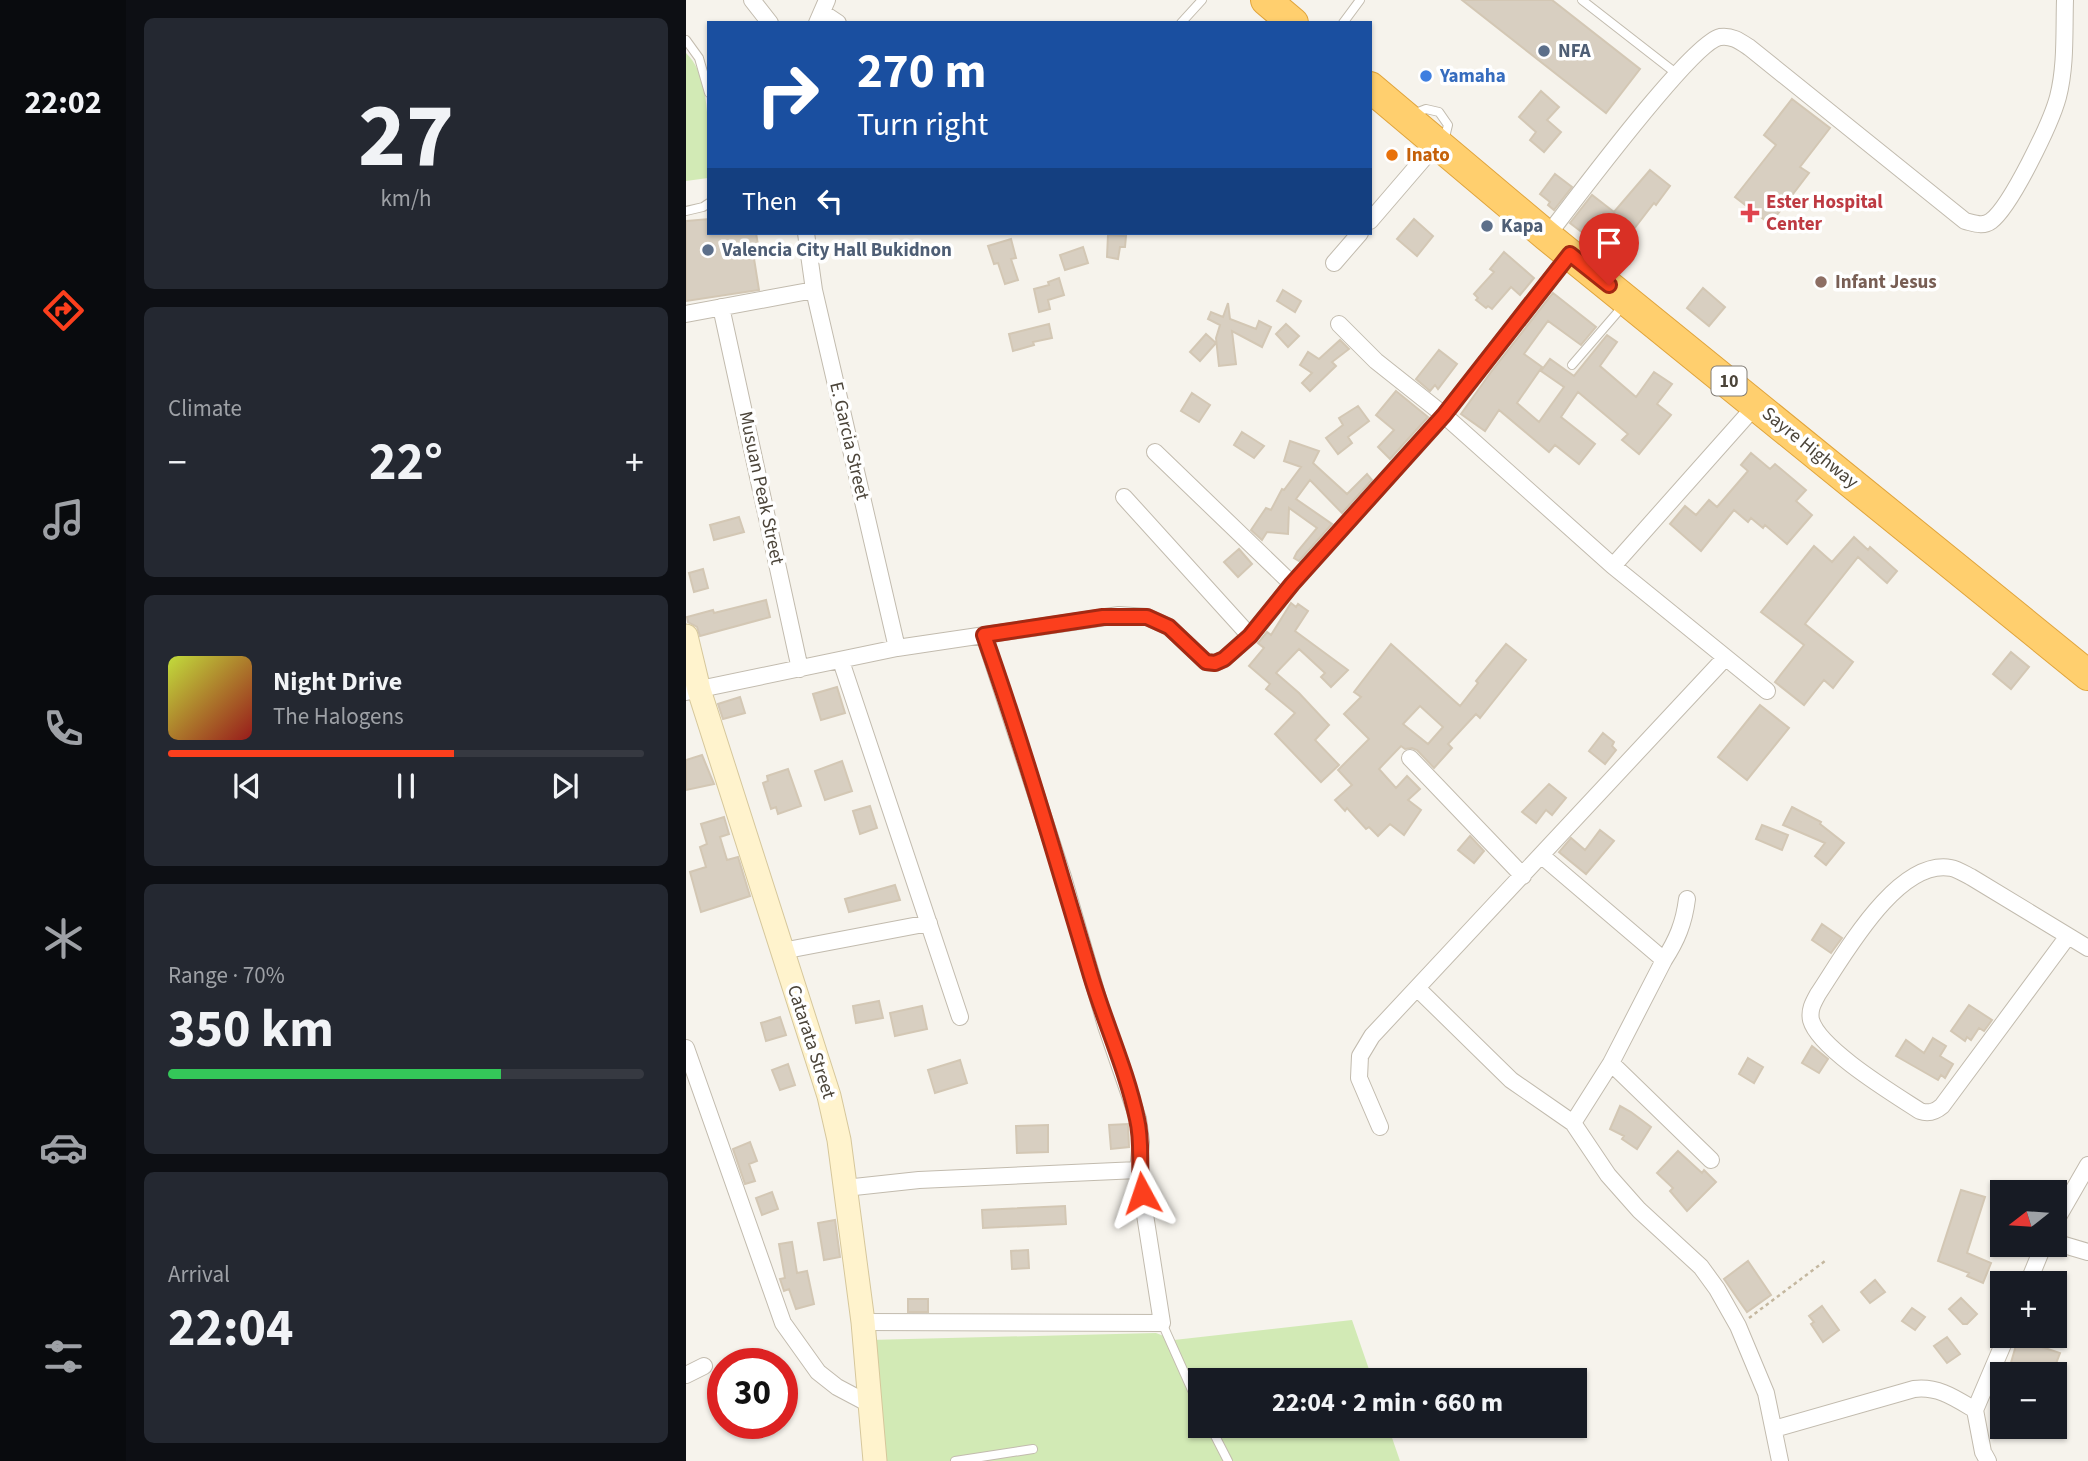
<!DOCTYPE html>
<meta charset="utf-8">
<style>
:root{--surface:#171b24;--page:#242831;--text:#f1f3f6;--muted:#9ea1a6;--line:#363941;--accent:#fc3f1d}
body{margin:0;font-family:"Source Sans 3",sans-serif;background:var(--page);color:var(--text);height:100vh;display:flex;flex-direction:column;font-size:26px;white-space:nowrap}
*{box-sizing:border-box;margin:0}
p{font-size:23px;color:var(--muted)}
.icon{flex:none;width:38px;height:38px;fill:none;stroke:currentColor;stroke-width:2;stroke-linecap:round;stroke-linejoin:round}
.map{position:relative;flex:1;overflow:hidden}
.details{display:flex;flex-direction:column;gap:18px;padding:18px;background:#0d0f14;width:560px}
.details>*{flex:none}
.banner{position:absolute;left:21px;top:21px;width:665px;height:214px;border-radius:0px;box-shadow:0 2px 5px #0004;background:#1a4fa0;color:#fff;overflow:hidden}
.needle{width:46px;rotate:253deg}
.tools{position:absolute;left:1304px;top:1180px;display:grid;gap:14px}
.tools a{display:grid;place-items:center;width:77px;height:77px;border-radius:0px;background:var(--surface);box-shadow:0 2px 5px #0004;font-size:35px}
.speed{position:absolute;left:21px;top:1348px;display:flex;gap:14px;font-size:35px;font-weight:700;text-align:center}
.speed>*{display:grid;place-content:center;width:91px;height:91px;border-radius:50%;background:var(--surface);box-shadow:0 2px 5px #0004;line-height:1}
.speed .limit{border:10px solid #d22;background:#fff;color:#111}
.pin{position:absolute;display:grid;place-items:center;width:60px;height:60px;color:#fff;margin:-72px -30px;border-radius:50% 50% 50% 0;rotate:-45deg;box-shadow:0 0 7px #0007}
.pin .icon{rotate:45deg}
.me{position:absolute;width:77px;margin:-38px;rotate:355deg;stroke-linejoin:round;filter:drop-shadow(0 0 5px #0008)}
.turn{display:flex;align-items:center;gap:24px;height:147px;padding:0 35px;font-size:32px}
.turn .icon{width:91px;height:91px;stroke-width:2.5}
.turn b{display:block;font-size:49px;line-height:60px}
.then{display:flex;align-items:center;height:66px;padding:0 35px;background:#0003;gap:14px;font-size:26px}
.big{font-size:52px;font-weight:700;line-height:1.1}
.details .tile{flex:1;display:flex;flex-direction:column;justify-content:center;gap:10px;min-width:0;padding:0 24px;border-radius:10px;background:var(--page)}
.details .dial{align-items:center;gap:0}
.dial b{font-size:91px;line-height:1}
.song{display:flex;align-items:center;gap:21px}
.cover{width:84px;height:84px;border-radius:10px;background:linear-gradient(135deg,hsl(70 70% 55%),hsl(0 70% 35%))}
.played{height:7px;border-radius:4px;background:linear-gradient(90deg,var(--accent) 60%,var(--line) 60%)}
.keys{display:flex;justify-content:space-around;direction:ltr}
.heat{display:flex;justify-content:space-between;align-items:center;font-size:38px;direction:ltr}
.charge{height:10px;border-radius:5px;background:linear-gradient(90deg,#34c759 70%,var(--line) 0)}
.trip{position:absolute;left:502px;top:1368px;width:399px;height:70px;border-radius:0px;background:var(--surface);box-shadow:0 2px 5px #0004;font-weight:700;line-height:70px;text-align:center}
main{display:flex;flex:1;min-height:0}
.tab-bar{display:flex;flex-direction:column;width:126px;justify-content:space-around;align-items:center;background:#090b0e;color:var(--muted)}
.tab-bar .icon{width:49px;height:49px}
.tab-bar .selected{color:var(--accent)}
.tab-bar b{font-size:32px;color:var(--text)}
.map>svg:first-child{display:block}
</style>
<main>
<nav class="tab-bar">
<b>22:02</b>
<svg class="icon selected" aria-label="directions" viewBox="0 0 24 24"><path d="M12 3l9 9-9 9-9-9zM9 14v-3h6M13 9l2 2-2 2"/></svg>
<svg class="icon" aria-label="music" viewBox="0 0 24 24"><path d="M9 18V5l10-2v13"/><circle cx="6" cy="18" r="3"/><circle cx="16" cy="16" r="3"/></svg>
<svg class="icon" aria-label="phone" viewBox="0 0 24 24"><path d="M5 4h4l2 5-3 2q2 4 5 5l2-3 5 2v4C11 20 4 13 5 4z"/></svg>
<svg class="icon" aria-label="climate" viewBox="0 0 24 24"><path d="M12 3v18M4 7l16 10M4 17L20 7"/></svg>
<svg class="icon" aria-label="car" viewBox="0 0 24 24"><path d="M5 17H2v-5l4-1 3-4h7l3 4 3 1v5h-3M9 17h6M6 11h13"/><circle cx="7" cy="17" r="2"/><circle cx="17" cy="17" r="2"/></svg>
<svg class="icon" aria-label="filters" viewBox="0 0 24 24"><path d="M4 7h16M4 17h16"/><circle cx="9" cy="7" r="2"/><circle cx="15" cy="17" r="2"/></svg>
</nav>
<section class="details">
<div class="tile dial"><b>27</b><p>km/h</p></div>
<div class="tile"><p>Climate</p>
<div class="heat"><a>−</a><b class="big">22°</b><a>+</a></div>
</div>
<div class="tile">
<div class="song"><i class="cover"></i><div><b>Night Drive</b><p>The Halogens</p></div></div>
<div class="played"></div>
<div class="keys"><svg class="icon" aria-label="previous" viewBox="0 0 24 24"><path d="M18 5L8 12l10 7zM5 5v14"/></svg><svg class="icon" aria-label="pause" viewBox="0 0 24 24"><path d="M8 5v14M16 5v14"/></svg><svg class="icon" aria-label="next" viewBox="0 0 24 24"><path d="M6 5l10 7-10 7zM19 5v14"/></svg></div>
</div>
<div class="tile"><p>Range · 70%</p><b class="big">350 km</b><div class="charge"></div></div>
<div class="tile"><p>Arrival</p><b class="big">22:04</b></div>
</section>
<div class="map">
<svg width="1402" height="1461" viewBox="0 0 1402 1461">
<rect width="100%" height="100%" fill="#f6f3ec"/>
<!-- green -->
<path fill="#d2eab5" d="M0,53C28,79 21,143 22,178L0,181Z
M666,1320L687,1381H514V1426H702L714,1461H199L183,1340L470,1333L488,1340Z"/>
<!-- building -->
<path fill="#d8cfc1" stroke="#d3c7b4" stroke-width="2" fill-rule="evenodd" d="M776,0H866L954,69L920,113Z
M855,91L873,107L861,120L875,132L858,152L844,140L850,132L833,117Z
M1106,99L1144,128L1114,167L1123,173L1084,224L1049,197L1090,145L1078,135Z
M964,170L984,186L970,205L968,203L927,256L884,223L906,195L928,212Z
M869,174L886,187L868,210L862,205L864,202L854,194Z
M23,219V233H70L72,245L66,246L73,290L0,301V221Z
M728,219L747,236L731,256L711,239Z
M422,235L440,236L439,247H434L432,259L421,257Z
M325,239L330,258L325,259L332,280L319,284L312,263L308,264L302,246Z
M397,247L402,263L379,270L374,255Z
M818,252L848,278L834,295L825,287L806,309L802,306L800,308L790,300L792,298L788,294L808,272L804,269Z
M373,278L378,295L362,300L364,309L353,312L348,289L363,285L362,282Z
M1017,288L1039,307L1023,326L1001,308Z
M597,290L615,301L609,312L591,301Z
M867,293L910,327L895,345L862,321L838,354L856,367L831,403L853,422L878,387L855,371L864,359L888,376L921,335L931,342L914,366L950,397L968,372L986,384L971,404L985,415L953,454L936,440L942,434L892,392L875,417L909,444L893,464L869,445L863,452L813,410L799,431L775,414L805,372Z
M542,303L544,319L570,329L573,321L585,327L576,347L546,331L550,364L533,366L530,338L534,325L522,319L525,312L537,317Z
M363,324L366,338L347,342L348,345L327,351L323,334Z
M600,324L613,336L602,347L590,334Z
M520,334L530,343L514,361L504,352Z
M654,340L663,349L646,362L650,366L624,391L616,383L626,373L614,365L622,352L633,359Z
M753,350L771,364L752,389L749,385L744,391L730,379Z
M710,391L742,417L704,459L692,447L708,430L690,415Z
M506,393L524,405L513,422L495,411Z
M672,406L683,421L662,437L666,443L652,454L640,438L657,425L653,418Z
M556,432L578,446L568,458L548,445Z
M604,441L633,451L627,463L661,494L681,474L686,480L656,513L624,480L610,499L646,524L613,561L608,558L611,552L631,528L603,508L602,534L581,532L576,540L565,530L580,508L585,510L596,489L598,490L615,467L598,461Z
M1065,453L1084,469L1089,464L1120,490L1110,501L1126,515L1101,544L1079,525L1077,528L1065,518L1062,522L1048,510L1015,551L984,524L999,506L1010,515L1023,500L1031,507L1062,471L1055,465Z
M53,517L58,532L28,540L24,525Z
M1168,537L1182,550L1184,547L1211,571L1201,583L1172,557L1119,624L1167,662L1147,688L1138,680L1118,705L1089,682L1118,645L1075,612L1128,546L1146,562Z
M553,549L566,564L552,577L538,562Z
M17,569L22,588L8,592L3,573Z
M80,600L84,617L14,636L11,627L2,622L1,617L27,610L28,613Z
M605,603L610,607L612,604L622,611L609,631L662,670L645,687L635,677L639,673L613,649L590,673L613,693L643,725L629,740L653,765L635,782L589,734L609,713L580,689L584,684L563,666L578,648L572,643L581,632L585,635Z
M705,644L774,706L792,683L790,681L820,644L840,660L794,718L790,714L762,744L766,748L748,768L731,750L726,748L719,749L715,746L693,769L710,788L721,776L734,789L722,800L735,810L718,835L704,824L692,836L683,827L680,829L661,808L659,811L649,800L666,785L652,770L683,739L658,714L675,697L668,692ZM734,706L757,727L742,744L717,724Z
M1325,652L1343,667L1325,689L1307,674Z
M151,687L159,713L135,720L127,694Z
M54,697L59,713L37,719L32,704Z
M1074,705L1103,728L1061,780L1032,757Z
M917,733L928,742L926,746L930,750L919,764L903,751Z
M16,755L28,784L0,790V760Z
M156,761L166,791L139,800L129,771Z
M102,769L115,806L92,814L90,807L85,809L77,783L82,781L81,776Z
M863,784L880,798L866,815L860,810L850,823L836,812Z
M184,806L191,828L174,834L167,811Z
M1106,807L1135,822L1134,824L1158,843L1140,865L1129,856L1139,843L1097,825Z
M38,817L43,834L34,837L41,860L52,857L64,896L15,912L4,872L20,867L14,847L21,844L15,824Z
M1076,825L1102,835L1096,850L1070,839Z
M914,830L928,841L900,874L873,852L885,838L899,850Z
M784,836L798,851L788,863L772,850Z
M209,885L214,900L163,912L159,899Z
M1136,924L1156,938L1145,953L1126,940Z
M193,1001L197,1018L170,1023L167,1006Z
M1283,1005L1306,1020L1298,1031L1293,1028L1285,1040L1281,1037L1279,1041L1265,1031Z
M236,1006L241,1029L209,1036L204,1013Z
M94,1017L100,1035L80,1041L75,1023Z
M1247,1038L1260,1046L1254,1056L1267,1064L1259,1078L1255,1075L1252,1080L1210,1056L1220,1040L1238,1053Z
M1126,1046L1142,1059L1133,1073L1116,1063Z
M1062,1058L1077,1067L1068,1083L1053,1074Z
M274,1060L281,1083L249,1093L242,1070Z
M102,1064L109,1085L94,1090L86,1070Z
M934,1106L945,1112L965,1127L951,1149L936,1139L938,1136L924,1129Z
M442,1124L443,1147L425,1149L423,1125Z
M362,1125V1152L331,1153L330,1126Z
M64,1142L71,1161L63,1164L69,1181L59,1184L47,1149Z
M992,1151L1016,1173L1018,1170L1030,1182L1001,1211L984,1191L987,1188L971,1173Z
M1275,1190L1299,1197L1281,1253L1305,1263L1297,1283L1281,1276L1283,1273L1252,1261Z
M86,1192L92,1209L76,1215L70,1198Z
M379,1206L380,1224L297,1228L296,1210Z
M149,1220L154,1257L138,1260L132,1223Z
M106,1242L111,1273L121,1271L128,1304L110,1309L103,1289L98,1291L94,1279L99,1278L93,1244Z
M342,1250L343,1268L326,1269L325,1251Z
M1062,1261L1085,1295L1061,1312L1038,1279Z
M1189,1280L1199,1292L1184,1303L1175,1292Z
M1275,1298L1291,1314L1281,1324H1277L1263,1309Z
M222,1299H242V1312H222Z
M1136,1306L1153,1330L1137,1342L1125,1324L1128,1322L1123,1316Z
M1226,1308L1239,1317L1229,1330L1216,1321Z
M1333,1335H1360L1356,1347L1374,1353L1366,1374H1348L1324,1366Z
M1261,1337L1274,1354L1261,1363L1248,1346Z"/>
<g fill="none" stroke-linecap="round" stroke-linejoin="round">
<defs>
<path id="lane" d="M896,0L991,74
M495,23L516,0
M657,23L674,0
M0,40L13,58L23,93
M727,114L740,109L753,112L762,125L758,141
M0,211L17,207L23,203
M886,365L937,306
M476,1323L514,1408
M524,1426L542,1461
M269,1461L347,1449"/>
<path id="street" d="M66,0L84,23
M137,13L152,23
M131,23L141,0
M684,221L751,143
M120,233L128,290L211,648
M861,236C886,204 1005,43 1034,37C1046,35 1055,42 1064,48L1279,221C1288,223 1297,227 1305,221C1325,206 1365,123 1372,97C1380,66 1378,32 1379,0
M648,263L674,233
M35,307L114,669
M0,314L128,290
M653,324L690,361L758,415L927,566L1081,691
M469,452L606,584
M438,497L564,636
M927,566L1071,404
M298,635L377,877L420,1026L452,1119L455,1142L452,1170
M155,661L274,1017
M0,692L211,648L433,615L461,617L483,627L520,662L529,663L538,659L564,636L606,584L758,415L884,254
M724,758L837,876
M856,856L978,960C991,940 998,923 1001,899
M1382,936L1256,1106C1249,1112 1243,1114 1234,1111C1208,1094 1133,1049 1125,1020C1123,1010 1127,1003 1132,994C1157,957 1211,858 1265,868C1271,869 1279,874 1285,877L1402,948
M96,951L243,923
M732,989L825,1080L887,1123L925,1063L978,960
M0,1048L97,1323L132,1372L151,1387L185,1405
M925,1063L1025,1160
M887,1123L922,1175L953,1210L1015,1267L1031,1289L1052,1326L1080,1393L1094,1461
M694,1127L673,1078L674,1056L686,1036L1039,658
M159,1188L233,1180L452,1170L476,1323L177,1322
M1368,1224L1402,1165
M1368,1242L1402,1252
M1342,1283L1358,1244
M0,1375L18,1366
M1088,1429L1228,1389C1252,1386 1269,1398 1289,1410
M1302,1461L1297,1452L1289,1410L1321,1335"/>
<path id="secondary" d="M0,636L13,690L143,1096L153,1140L177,1322L189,1461"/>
<path id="highway" d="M580,0L607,23
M684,87L861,236L1402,675"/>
</defs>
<!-- lane casing -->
<use href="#lane" stroke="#c2bbae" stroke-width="10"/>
<!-- street casing -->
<use href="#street" stroke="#c2bbae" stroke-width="18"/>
<!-- secondary casing -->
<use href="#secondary" stroke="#d6c79b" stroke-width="25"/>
<!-- highway casing -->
<use href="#highway" stroke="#e0a43c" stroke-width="32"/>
<!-- path -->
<path stroke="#c4b79f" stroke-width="2.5" stroke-dasharray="3.5 3.5" stroke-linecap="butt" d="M1063,1318L1139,1261"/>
<!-- lane -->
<use href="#lane" stroke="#fff" stroke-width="8"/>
<!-- street -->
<use href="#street" stroke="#fff" stroke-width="16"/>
<!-- secondary -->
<use href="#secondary" stroke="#fff3cd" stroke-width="23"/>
<!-- highway -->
<use href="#highway" stroke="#ffcf6e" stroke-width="30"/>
</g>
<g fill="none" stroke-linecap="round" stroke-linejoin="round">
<defs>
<path id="route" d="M456,1193C452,1168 457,1143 451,1119C441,1071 419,1023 405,976C371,862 338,748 298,635L417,617H461L483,627L520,662L529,663L538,659L564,636L606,584L758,415L884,254L923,285"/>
</defs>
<!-- route casing -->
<use href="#route" stroke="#a42913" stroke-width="18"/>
<!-- route -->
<use href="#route" stroke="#fc3f1d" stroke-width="12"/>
</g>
<!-- markers -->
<g fill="#5c6f8a" stroke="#fff" stroke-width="2.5">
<circle cx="858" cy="51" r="7"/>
<circle cx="801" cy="226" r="7"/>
<circle cx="22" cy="250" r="7"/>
</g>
<circle fill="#3f7fe0" stroke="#fff" stroke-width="2.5" cx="740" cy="76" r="7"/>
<circle fill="#e8710a" stroke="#fff" stroke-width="2.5" cx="706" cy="155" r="7"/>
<path fill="#e0444e" stroke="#fff" stroke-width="2.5" d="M1060.5 202.5h7v7h7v7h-7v7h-7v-7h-7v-7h7z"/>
<circle fill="#8d6e63" stroke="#fff" stroke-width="2.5" cx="1135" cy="282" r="7"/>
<g text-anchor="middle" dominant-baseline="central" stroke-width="7" stroke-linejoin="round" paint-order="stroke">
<!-- shield labels -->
<rect fill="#fff" stroke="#817c74" stroke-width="2" x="1025.5" y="366.5" width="35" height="29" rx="5"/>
<g font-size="18" font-weight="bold" fill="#4b4439">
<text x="1043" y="381">10</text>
</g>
<!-- service labels -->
<g font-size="19" font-weight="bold" fill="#4e5e75" stroke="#fff" text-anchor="start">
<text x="872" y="51">NFA</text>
<text x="815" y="226">Kapa</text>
<text x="36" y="250">Valencia City Hall Bukidnon</text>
</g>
<!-- shop labels -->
<g font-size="19" font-weight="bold" fill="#366cbe" stroke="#fff" text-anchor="start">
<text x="754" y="76">Yamaha</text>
</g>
<!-- food labels -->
<g font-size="19" font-weight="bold" fill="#c56008" stroke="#fff" text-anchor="start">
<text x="720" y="155">Inato</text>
</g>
<!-- health labels -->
<g font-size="19" font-weight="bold" fill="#be3a42" stroke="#fff" text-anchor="start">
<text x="1080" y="202">Ester Hospital<tspan x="1080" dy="22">Center</tspan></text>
</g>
<!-- education labels -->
<g font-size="19" font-weight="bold" fill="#785e54" stroke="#fff" text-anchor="start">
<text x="1149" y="282">Infant Jesus</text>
</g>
<!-- street labels -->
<g font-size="19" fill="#4b4439" stroke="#fff">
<text transform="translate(163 441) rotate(77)">E. Garcia Street</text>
<text transform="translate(1124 448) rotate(39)">Sayre Highway</text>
<text transform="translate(75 488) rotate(78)">Musuan Peak Street</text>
<text transform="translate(125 1042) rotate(72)">Catarata Street</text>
</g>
</g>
</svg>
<div class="tools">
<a><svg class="needle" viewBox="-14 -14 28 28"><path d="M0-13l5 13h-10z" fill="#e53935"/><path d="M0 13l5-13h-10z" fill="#9ea1a6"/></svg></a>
<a>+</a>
<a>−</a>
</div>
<div class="speed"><div class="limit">30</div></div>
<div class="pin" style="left:923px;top:285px;background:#d93025"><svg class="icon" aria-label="arrive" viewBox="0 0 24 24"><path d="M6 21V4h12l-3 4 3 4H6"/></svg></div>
<svg class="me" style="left:456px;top:1193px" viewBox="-20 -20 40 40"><path d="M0-17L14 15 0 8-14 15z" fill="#fc3f1d" stroke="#fff" stroke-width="4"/></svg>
<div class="trip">22:04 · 2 min · 660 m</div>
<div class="banner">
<div class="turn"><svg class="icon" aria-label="right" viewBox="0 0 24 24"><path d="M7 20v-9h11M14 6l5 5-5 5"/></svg><div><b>270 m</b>Turn right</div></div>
<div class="then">Then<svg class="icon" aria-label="left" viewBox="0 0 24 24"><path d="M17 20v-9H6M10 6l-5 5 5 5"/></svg></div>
</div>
</div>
</main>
